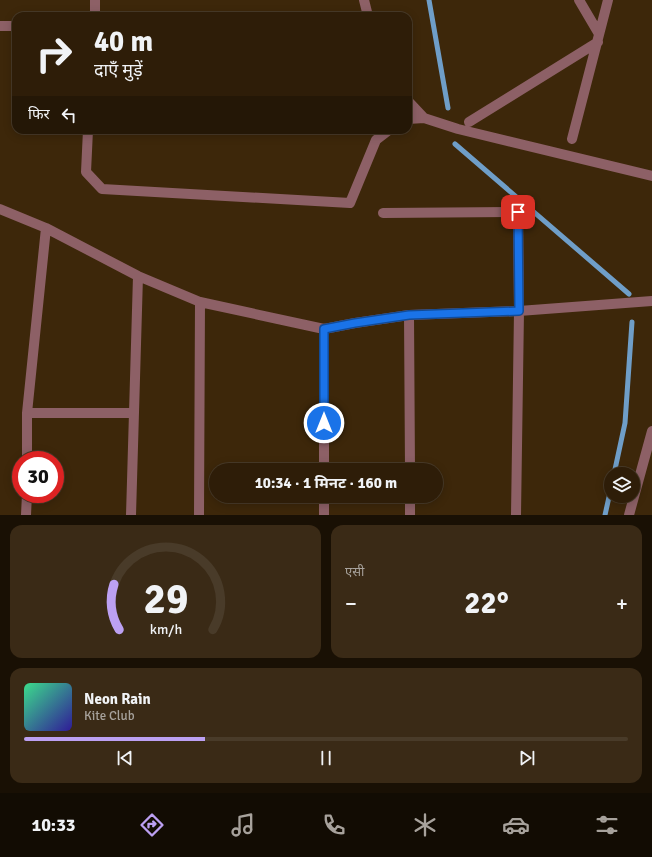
<!DOCTYPE html>
<html lang="hi">
<meta charset="utf-8">
<style>
:root{--surface:#2e1d08;--page:#3a2a16;--text:#f1f3f6;--muted:#a7a29c;--line:#493b29;--accent:#bca0f2}
body{margin:0;font-family:Signika,"Noto Sans Devanagari",sans-serif;background:var(--page);color:var(--text);height:100vh;display:flex;flex-direction:column;font-size:15px;white-space:nowrap}
*{box-sizing:border-box;margin:0}
p{font-size:13px;color:var(--muted)}
.icon{flex:none;width:22px;height:22px;fill:none;stroke:currentColor;stroke-width:2;stroke-linecap:round;stroke-linejoin:round}
.map{position:relative;height:515px;overflow:hidden}
.sheet{display:flex;flex-direction:column;gap:10px;padding:10px;background:#191004;flex:1}
.sheet>*{flex:none}
.top-card{position:absolute;left:12px;top:12px;width:400px;height:122px;border-radius:12px;box-shadow:0 2px 10px #0003,0 0 0 1px var(--line);background:#2e1d08;color:var(--text);overflow:hidden}
.tools{position:absolute;left:604px;top:467px;display:grid;gap:8px}
.tools a{display:grid;place-items:center;width:36px;height:36px;border-radius:50%;background:var(--surface);box-shadow:0 2px 10px #0003,0 0 0 1px var(--line);font-size:20px}
.speed{position:absolute;left:12px;top:451px;display:flex;gap:8px;font-size:20px;font-weight:700;text-align:center}
.speed>*{display:grid;place-content:center;width:52px;height:52px;border-radius:50%;background:var(--surface);box-shadow:0 2px 10px #0003,0 0 0 1px var(--line);line-height:1}
.speed .limit{border:6px solid #d22;background:#fff;color:#111}
.pin{position:absolute;display:grid;place-items:center;width:34px;height:34px;color:#fff;margin:-17px;border-radius:8px;box-shadow:0 2px 6px #0006}
.me{position:absolute;width:44px;margin:-22px;rotate:0deg;stroke-linejoin:round;filter:drop-shadow(0 0 3px #0008)}
.turn{display:flex;align-items:center;gap:14px;height:84px;padding:0 16px;font-size:18px}
.turn .icon{width:52px;height:52px;stroke-width:2.5}
.turn b{display:block;font-size:28px;line-height:34px}
.then{display:flex;align-items:center;height:38px;padding:0 16px;background:#0003;gap:8px;font-size:15px}
.big{font-size:30px;font-weight:700;line-height:1.1}
.sheet .card{flex:1;display:flex;flex-direction:column;justify-content:center;gap:6px;min-width:0;padding:0 14px;border-radius:12px;background:var(--page)}
.sheet .dial{align-items:center;gap:0}
.dial svg{height:104px;overflow:visible;fill:none;stroke:var(--line);stroke-width:7;stroke-linecap:round;text-anchor:middle}
.dial text{fill:var(--text);stroke:none}
.song{display:flex;align-items:center;gap:12px}
.cover{width:48px;height:48px;border-radius:6px;background:linear-gradient(135deg,hsl(150 70% 55%),hsl(250 70% 35%))}
.played{height:4px;border-radius:2px;background:linear-gradient(90deg,var(--accent) 30%,var(--line) 30%)}
.keys{display:flex;justify-content:space-around;direction:ltr}
.heat{display:flex;justify-content:space-between;align-items:center;font-size:22px;direction:ltr}
.sheet .tiles{flex:1;display:grid;gap:10px;grid-template-columns:1fr 1fr}
.card:last-child{grid-column:span 2}
.trip{position:absolute;left:209px;top:463px;width:234px;height:40px;border-radius:20px;background:var(--surface);box-shadow:0 2px 10px #0003,0 0 0 1px var(--line);font-weight:700;line-height:40px;text-align:center}
.menu{display:flex;height:64px;justify-content:space-around;align-items:center;background:#120c03;color:var(--muted)}
.menu .icon{width:28px;height:28px}
.menu .on{color:var(--accent)}
.menu b{font-size:18px;color:var(--text)}
.map>svg:first-child{display:block}
</style>
<div class="map">
<svg width="652" height="515" viewBox="0 0 652 515">
<rect width="100%" height="100%" fill="#3d270a"/>
<g fill="none" stroke-linecap="round" stroke-linejoin="round">
<!-- stream -->
<path stroke="#6f9ec8" stroke-width="5" d="M429,0L448,108
M455,144L629,294
M614,474L625,423L632,322
M605,515L611,488"/>
<!-- minor -->
<path stroke="#8d6066" stroke-width="10" d="M364,0L368,16
M579,0L599,34
M95,16V0
M0,26H16
M408,101L424,118
M408,119L424,118L458,129L652,176
M469,122L598,42
M88,130L86,172L102,189L350,203L376,140L389,130
M572,139L608,0
M0,209L46,228L138,276L200,302L324,329
M383,213L518,212L519,311L516,515
M409,315L410,470
M27,413H133
M27,460V413L46,228
M324,470V329L355,323L409,315L519,311L652,301
M324,496V515
M410,496V515
M26,515L27,494
M131,515L138,276
M199,515L200,302
M629,515L652,431"/>
</g>
<g fill="none" stroke-linecap="round" stroke-linejoin="round">
<defs>
<path id="route" d="M324,423V329L355,323L409,315L519,311L518,212"/>
</defs>
<!-- route casing -->
<use href="#route" stroke="#114b97" stroke-width="10"/>
<!-- route -->
<use href="#route" stroke="#1a73e8" stroke-width="7"/>
</g>
</svg>
<div class="tools">
<a><svg class="icon" aria-label="layers" viewBox="0 0 24 24"><path d="M12 4l9 5-9 5-9-5zM3 14l9 5 9-5"/></svg></a>
</div>
<div class="speed"><div class="limit">30</div></div>
<div class="pin" style="left:518px;top:212px;background:#d93025"><svg class="icon" aria-label="arrive" viewBox="0 0 24 24"><path d="M6 21V4h12l-3 4 3 4H6"/></svg></div>
<svg class="me" style="left:324px;top:423px" viewBox="-20 -20 40 40"><circle r="17" fill="#1a73e8" stroke="#fff" stroke-width="3"/><path d="M0-11L8 9 0 5-8 9z" fill="#fff"/></svg>
<div class="trip">10:34 · 1 मिनट · 160 m</div>
<div class="top-card">
<div class="turn"><svg class="icon" aria-label="right" viewBox="0 0 24 24"><path d="M7 20v-9h11M14 6l5 5-5 5"/></svg><div><b>40 m</b>दाएँ मुड़ें</div></div>
<div class="then">फिर<svg class="icon" aria-label="left" viewBox="0 0 24 24"><path d="M17 20v-9H6M10 6l-5 5 5 5"/></svg></div>
</div>
</div>
<section class="sheet">
<div class="tiles">
<div class="card dial"><svg viewBox="0 0 100 80">
<path d="M14 69A42 42 0 1 1 86 69"/>
<path d="M14 69A42 42 0 0 1 10 34" stroke="#bca0f2"/>
<text x="50" y="56" font-size="32" font-weight="700">29</text>
<text x="50" y="72" font-size="11">km/h</text>
</svg></div>
<div class="card"><p>एसी</p>
<div class="heat"><a>−</a><b class="big">22°</b><a>+</a></div>
</div>
<div class="card">
<div class="song"><i class="cover"></i><div><b>Neon Rain</b><p>Kite Club</p></div></div>
<div class="played"></div>
<div class="keys"><svg class="icon" aria-label="previous" viewBox="0 0 24 24"><path d="M18 5L8 12l10 7zM5 5v14"/></svg><svg class="icon" aria-label="pause" viewBox="0 0 24 24"><path d="M8 5v14M16 5v14"/></svg><svg class="icon" aria-label="next" viewBox="0 0 24 24"><path d="M6 5l10 7-10 7zM19 5v14"/></svg></div>
</div>
</div>
</section>
<nav class="menu">
<b>10:33</b>
<svg class="icon on" aria-label="directions" viewBox="0 0 24 24"><path d="M12 3l9 9-9 9-9-9zM9 14v-3h6M13 9l2 2-2 2"/></svg>
<svg class="icon" aria-label="music" viewBox="0 0 24 24"><path d="M9 18V5l10-2v13"/><circle cx="6" cy="18" r="3"/><circle cx="16" cy="16" r="3"/></svg>
<svg class="icon" aria-label="phone" viewBox="0 0 24 24"><path d="M5 4h4l2 5-3 2q2 4 5 5l2-3 5 2v4C11 20 4 13 5 4z"/></svg>
<svg class="icon" aria-label="climate" viewBox="0 0 24 24"><path d="M12 3v18M4 7l16 10M4 17L20 7"/></svg>
<svg class="icon" aria-label="car" viewBox="0 0 24 24"><path d="M5 17H2v-5l4-1 3-4h7l3 4 3 1v5h-3M9 17h6M6 11h13"/><circle cx="7" cy="17" r="2"/><circle cx="17" cy="17" r="2"/></svg>
<svg class="icon" aria-label="filters" viewBox="0 0 24 24"><path d="M4 7h16M4 17h16"/><circle cx="9" cy="7" r="2"/><circle cx="15" cy="17" r="2"/></svg>
</nav>
